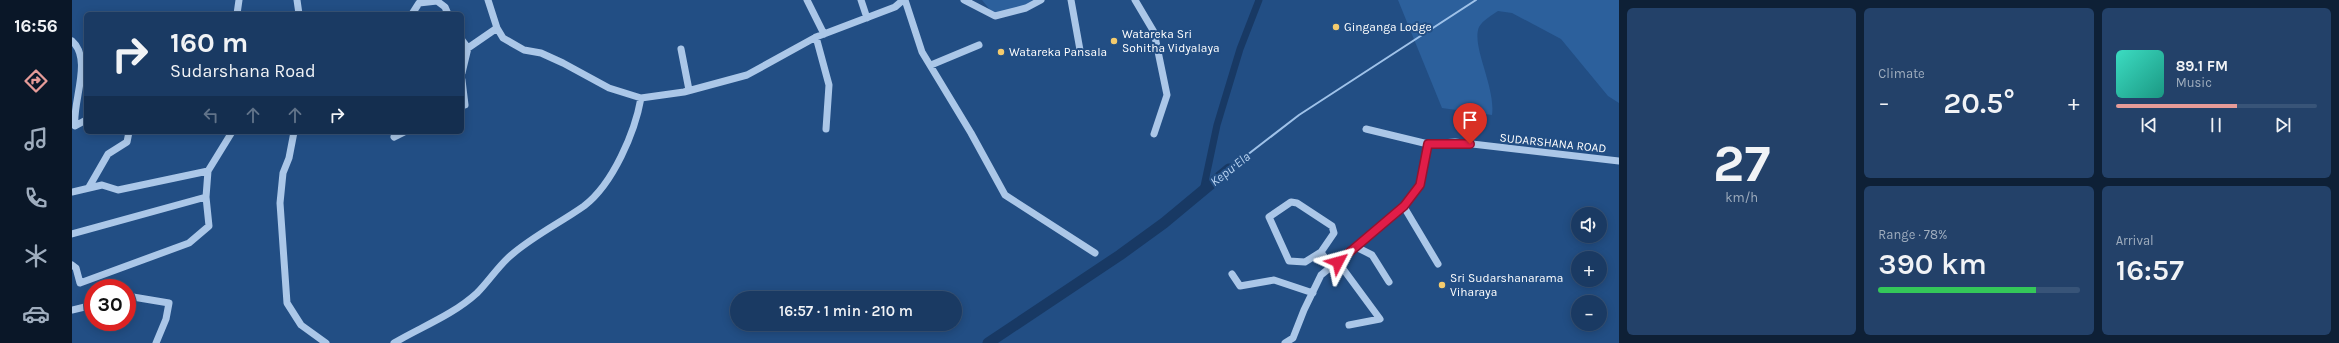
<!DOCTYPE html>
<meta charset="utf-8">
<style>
:root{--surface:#1a3a63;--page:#234169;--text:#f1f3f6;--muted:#9fadbe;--line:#385478;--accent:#e69b98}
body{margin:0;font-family:Karla,sans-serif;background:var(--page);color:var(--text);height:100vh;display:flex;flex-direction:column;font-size:15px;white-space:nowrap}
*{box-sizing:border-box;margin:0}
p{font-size:13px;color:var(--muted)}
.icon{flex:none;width:22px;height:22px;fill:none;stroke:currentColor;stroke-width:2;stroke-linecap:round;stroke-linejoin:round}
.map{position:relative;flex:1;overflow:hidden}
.sheet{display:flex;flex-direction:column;gap:8px;padding:8px;background:#0e2036;width:720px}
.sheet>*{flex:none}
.banner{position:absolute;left:12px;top:12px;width:380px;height:122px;border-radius:6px;box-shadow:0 2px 10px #0003,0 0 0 1px var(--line);background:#1a3a63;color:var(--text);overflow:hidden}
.controls{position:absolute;left:1499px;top:207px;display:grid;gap:8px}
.controls a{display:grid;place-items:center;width:36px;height:36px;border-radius:50%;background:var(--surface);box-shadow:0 2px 10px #0003,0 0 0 1px var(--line);font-size:20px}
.speed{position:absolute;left:12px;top:279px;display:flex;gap:8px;font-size:20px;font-weight:700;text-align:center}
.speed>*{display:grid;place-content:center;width:52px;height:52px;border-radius:50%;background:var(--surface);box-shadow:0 2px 10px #0003,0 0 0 1px var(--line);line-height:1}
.speed .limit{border:6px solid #d22;background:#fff;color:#111}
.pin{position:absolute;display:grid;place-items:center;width:34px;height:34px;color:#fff;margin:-41px -17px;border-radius:50% 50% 50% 0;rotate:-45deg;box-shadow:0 0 4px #0007}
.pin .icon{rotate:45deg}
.me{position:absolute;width:44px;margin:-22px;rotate:51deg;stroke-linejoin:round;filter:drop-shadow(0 0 3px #0008)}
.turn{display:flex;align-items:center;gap:14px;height:84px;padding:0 20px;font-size:18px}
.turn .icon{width:52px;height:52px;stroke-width:2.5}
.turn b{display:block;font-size:28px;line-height:34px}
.lanes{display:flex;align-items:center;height:38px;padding:0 20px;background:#0003;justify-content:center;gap:20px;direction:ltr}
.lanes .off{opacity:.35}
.big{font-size:30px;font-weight:600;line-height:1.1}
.sheet .tile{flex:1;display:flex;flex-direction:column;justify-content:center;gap:6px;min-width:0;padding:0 14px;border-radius:6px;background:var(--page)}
.sheet .dial{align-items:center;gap:0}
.dial b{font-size:52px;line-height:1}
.song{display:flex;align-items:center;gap:12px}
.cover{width:48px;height:48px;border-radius:6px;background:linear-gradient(135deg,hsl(170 70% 55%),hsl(170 70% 35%))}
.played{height:4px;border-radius:2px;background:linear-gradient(90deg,var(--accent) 60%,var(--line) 60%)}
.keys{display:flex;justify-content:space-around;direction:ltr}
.heat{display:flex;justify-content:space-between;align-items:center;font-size:22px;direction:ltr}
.charge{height:6px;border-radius:3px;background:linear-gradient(90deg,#34c759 78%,var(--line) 0)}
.sheet .tiles{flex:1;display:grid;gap:8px;grid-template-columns:repeat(3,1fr)}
.tile:first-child{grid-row:span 2}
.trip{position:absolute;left:658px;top:291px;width:232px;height:40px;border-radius:20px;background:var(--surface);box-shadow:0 2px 10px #0003,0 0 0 1px var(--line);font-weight:600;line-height:40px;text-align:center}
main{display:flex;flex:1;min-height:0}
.tabs{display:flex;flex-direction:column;width:72px;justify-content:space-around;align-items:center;background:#0a1728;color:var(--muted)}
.tabs .icon{width:28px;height:28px}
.tabs .current{color:var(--accent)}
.tabs b{font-size:18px;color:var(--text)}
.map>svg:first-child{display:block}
</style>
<main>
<nav class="tabs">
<b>16:56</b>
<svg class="icon current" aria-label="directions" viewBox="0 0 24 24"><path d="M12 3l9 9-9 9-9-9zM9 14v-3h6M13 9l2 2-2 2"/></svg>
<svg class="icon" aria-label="music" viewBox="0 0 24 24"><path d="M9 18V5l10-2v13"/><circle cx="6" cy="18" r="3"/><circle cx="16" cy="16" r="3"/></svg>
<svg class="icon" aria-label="phone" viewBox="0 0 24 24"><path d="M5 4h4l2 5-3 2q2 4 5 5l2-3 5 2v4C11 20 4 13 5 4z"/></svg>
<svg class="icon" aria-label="climate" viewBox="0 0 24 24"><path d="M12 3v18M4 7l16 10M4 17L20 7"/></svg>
<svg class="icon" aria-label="car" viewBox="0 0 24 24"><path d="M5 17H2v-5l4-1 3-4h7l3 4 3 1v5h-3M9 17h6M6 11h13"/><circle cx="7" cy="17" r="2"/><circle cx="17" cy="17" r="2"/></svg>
</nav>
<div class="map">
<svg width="1547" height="343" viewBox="0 0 1547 343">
<rect width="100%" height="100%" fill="#224e84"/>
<!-- green -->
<path fill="#2c609c" d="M910,0H969L923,16Z
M1326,0H1547V103L1536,96L1489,39L1440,13L1426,11C1420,15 1411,20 1407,27C1399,46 1424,87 1420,115L1370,108Z"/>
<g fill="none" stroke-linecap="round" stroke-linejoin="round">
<!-- stream -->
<path stroke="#9fc2e9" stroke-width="2" d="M1157,169L1227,115L1404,0"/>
<!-- canal -->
<path stroke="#183964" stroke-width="7" d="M1131,191L1145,125L1168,49L1187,0"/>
<!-- river -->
<path stroke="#183964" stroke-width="11" d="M916,343L1048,255L1092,223L1157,169"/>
<!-- minor -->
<path stroke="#abc7e8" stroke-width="7" d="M225,0L227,14
M416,0L425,28L431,38L452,50L469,53L491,63L537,88L569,98L612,92L675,75L744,37L823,7L831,0
M735,0L752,34
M789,0L795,18
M833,0L850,52L899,133L933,195L1023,253
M892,0L923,16L954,8L969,0
M999,0L1008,50
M1063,0L1082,32L1095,95L1082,134
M165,14L167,0
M340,14L347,3L365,1L373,7L376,14
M744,37L757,85L754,129
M390,40L396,48L425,28
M0,41C21,59 0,102 3,126L14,120
M609,49L617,90
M859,65L907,45
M390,73L396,48
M390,80L393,105H390
M1294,129L1356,144
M222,132L217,158L211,173L208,203L215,303L229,325L254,343
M322,137L332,132
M17,187L36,154L55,142L57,132
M0,192L30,185L46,190L136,171
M1332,207L1366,264
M0,234L134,197
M1284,247L1300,255L1317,282
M1249,252L1262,233L1260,226L1225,203L1219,202L1197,217L1217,261L1233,262L1249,252L1259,267
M1266,262L1308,319L1277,325
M0,265L4,268L8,283L117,243L137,226L134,197L136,171L160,132
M1160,274L1168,286L1202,280L1241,293
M55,296L97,303L94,319L84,343
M0,310L21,305
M322,343C349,327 381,315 405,293C416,282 425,268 437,257C459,237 488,223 512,206C541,184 563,132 569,98
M1213,343L1221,338L1232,310L1249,275L1332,207L1348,185L1356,144L1383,142L1547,161"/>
</g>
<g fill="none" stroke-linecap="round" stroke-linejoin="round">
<defs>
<path id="route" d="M1266,262L1332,206L1348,185L1356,144H1398"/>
</defs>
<!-- route casing -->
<use href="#route" stroke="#92132f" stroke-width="10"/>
<!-- route -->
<use href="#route" stroke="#e11d48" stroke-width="7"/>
</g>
<!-- markers -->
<g fill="#f4cb6d" stroke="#224e84" stroke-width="1.5">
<circle cx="1264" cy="27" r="4"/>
<circle cx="1042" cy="41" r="4"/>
<circle cx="929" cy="52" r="4"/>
<circle cx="1370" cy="285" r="4"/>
</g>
<g text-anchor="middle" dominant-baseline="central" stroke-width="4" stroke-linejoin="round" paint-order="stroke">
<!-- poi labels -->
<g font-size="12" fill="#fff" stroke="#224e84" text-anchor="start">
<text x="1272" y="27">Ginganga Lodge</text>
<text x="1050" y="34">Watareka Sri<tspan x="1050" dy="14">Sohitha Vidyalaya</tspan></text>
<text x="937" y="52">Watareka Pansala</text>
<text x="1378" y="278">Sri Sudarshanarama<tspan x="1378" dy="14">Viharaya</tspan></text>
</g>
<!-- street labels -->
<g font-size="12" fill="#fff" stroke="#224e84">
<text transform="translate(1481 143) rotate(6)">SUDARSHANA ROAD</text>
</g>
<!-- water labels -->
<g font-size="13" font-style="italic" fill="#b6d1f0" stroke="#224e84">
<text transform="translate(1158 169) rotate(-38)">Kepu Ela</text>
</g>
</g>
</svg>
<div class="controls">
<a><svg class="icon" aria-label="sound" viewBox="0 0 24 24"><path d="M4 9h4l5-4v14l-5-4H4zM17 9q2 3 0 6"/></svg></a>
<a>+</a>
<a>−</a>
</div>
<div class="speed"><div class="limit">30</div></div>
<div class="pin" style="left:1398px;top:144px;background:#d93025"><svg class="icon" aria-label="arrive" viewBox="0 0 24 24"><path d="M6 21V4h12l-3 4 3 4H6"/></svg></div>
<svg class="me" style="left:1266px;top:262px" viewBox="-20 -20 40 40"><path d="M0-17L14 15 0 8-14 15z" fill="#e11d48" stroke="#fff" stroke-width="4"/></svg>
<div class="trip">16:57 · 1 min · 210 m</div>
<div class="banner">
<div class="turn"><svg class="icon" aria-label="right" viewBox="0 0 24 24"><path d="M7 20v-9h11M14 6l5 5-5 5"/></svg><div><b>160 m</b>Sudarshana Road</div></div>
<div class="lanes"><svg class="icon off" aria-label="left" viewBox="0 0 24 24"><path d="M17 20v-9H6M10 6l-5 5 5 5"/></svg><svg class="icon off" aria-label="ahead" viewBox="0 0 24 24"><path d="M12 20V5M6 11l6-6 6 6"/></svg><svg class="icon off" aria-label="ahead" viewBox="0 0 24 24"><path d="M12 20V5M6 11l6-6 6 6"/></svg><svg class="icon" aria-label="right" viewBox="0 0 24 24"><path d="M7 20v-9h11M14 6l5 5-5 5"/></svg></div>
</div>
</div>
<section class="sheet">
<div class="tiles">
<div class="tile dial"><b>27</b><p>km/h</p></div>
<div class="tile"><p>Climate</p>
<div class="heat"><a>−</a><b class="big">20.5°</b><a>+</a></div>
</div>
<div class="tile">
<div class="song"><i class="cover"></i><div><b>89.1 FM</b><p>Music</p></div></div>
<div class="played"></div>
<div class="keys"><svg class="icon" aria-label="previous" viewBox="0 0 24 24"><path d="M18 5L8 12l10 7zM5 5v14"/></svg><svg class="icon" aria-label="pause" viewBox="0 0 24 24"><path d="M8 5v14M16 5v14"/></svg><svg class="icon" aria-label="next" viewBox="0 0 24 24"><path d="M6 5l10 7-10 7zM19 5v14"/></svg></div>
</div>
<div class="tile"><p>Range · 78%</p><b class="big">390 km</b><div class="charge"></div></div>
<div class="tile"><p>Arrival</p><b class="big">16:57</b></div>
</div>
</section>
</main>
